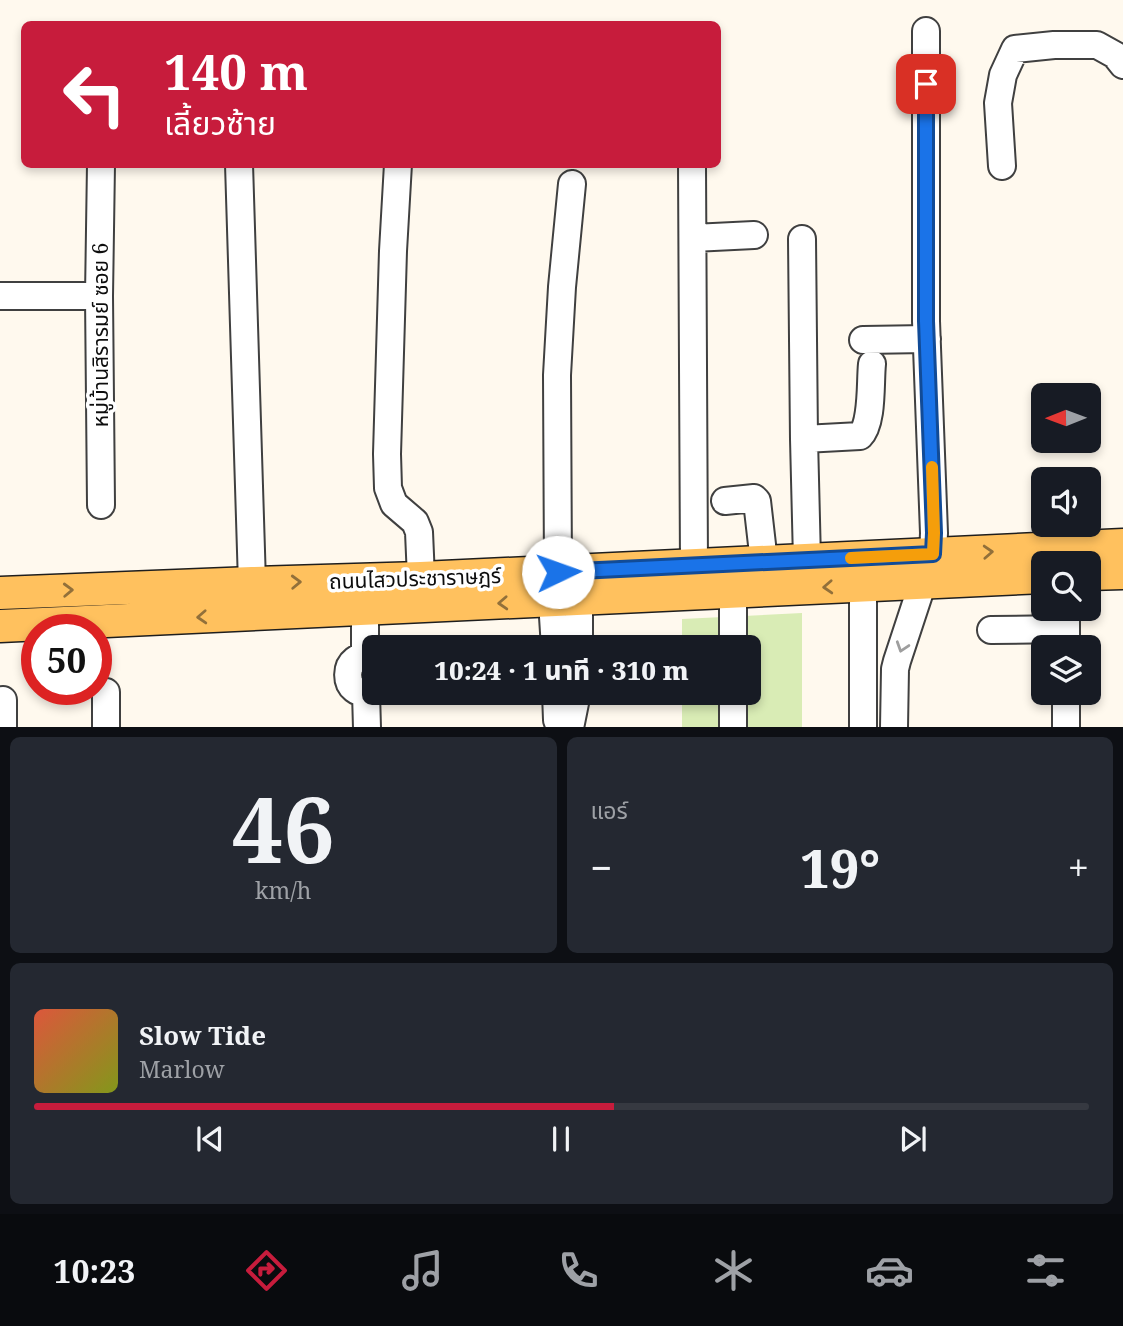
<!DOCTYPE html>
<html lang="th">
<meta charset="utf-8">
<style>
:root{--surface:#171b24;--page:#242831;--text:#f1f3f6;--muted:#9ea1a6;--line:#363941;--accent:#c71c3c}
body{margin:0;font-family:"Noto Serif","Noto Sans Thai",serif;background:var(--page);color:var(--text);height:100vh;display:flex;flex-direction:column;font-size:26px;white-space:nowrap}
*{box-sizing:border-box;margin:0}
p{font-size:23px;color:var(--muted)}
.icon{flex:none;width:38px;height:38px;fill:none;stroke:currentColor;stroke-width:2;stroke-linecap:round;stroke-linejoin:round}
.map{position:relative;height:727px;overflow:hidden}
.details{display:flex;flex-direction:column;gap:10px;padding:10px;background:#0d0f14;flex:1}
.details>*{flex:none}
.hud{position:absolute;left:21px;top:21px;width:700px;height:147px;border-radius:10px;box-shadow:0 4px 10px #0003;background:#c71c3c;color:#fff;overflow:hidden}
.needle{width:46px;rotate:269deg}
.buttons{position:absolute;left:1031px;top:383px;display:grid;gap:14px}
.buttons a{display:grid;place-items:center;width:70px;height:70px;border-radius:10px;background:var(--surface);box-shadow:0 4px 10px #0003;font-size:35px}
.speed{position:absolute;left:21px;top:614px;display:flex;gap:14px;font-size:35px;font-weight:700;text-align:center}
.speed>*{display:grid;place-content:center;width:91px;height:91px;border-radius:50%;background:var(--surface);box-shadow:0 4px 10px #0003;line-height:1}
.speed .limit{border:10px solid #d22;background:#fff;color:#111}
.pin{position:absolute;display:grid;place-items:center;width:60px;height:60px;color:#fff;margin:-30px;border-radius:14px;box-shadow:0 4px 10px #0006}
.me{position:absolute;width:77px;margin:-38px;rotate:87deg;stroke-linejoin:round;filter:drop-shadow(0 0 5px #0008)}
.turn{display:flex;align-items:center;gap:24px;height:147px;padding:0 28px;font-size:32px}
.turn .icon{width:91px;height:91px;stroke-width:2.5}
.turn b{display:block;font-size:49px;line-height:60px}
.big{font-size:52px;font-weight:800;line-height:1.1}
.details .widget{flex:1;display:flex;flex-direction:column;justify-content:center;gap:10px;min-width:0;padding:0 24px;border-radius:10px;background:var(--page)}
.details .dial{align-items:center;gap:0}
.dial b{font-size:91px;line-height:1}
.song{display:flex;align-items:center;gap:21px}
.cover{width:84px;height:84px;border-radius:10px;background:linear-gradient(135deg,hsl(10 70% 55%),hsl(70 70% 35%))}
.played{height:7px;border-radius:4px;background:linear-gradient(90deg,var(--accent) 55%,var(--line) 55%)}
.keys{display:flex;justify-content:space-around;direction:ltr}
.heat{display:flex;justify-content:space-between;align-items:center;font-size:38px;direction:ltr}
.details .tiles{flex:1;display:grid;gap:10px;grid-template-columns:1fr 1fr}
.widget:last-child{grid-column:span 2}
.trip{position:absolute;left:362px;top:635px;width:399px;height:70px;border-radius:10px;background:var(--surface);box-shadow:0 4px 10px #0003;font-weight:800;line-height:70px;text-align:center}
.dock{display:flex;height:112px;justify-content:space-around;align-items:center;background:#090b0e;color:var(--muted)}
.dock .icon{width:49px;height:49px}
.dock .current{color:var(--accent)}
.dock b{font-size:32px;color:var(--text)}
.map>svg:first-child{display:block}
</style>
<div class="map">
<svg width="1123" height="728" viewBox="0 0 1123 728">
<rect width="100%" height="100%" fill="#fff9ee"/>
<!-- green -->
<path fill="#d9ecb5" d="M802,613V727L682,728V693H749V648L682,647V619Z"/>
<g fill="none" stroke-linecap="round" stroke-linejoin="round">
<defs>
<path id="minor" d="M926,31V321L934,533L933,554
M101,164L99,296L101,505
M239,164L252,583
M398,164L393,251L387,454L388,488L394,504L415,522L419,532L421,578
M692,164L694,566
M1002,166L998,103L1003,75L1015,49L1054,45H1097L1115,55L1123,65
M693,238L754,235
M802,239L804,439L807,560
M0,296H99
M863,340L927,339
M804,439L860,436C873,423 870,383 872,364
M725,501L754,498L757,501L764,562
M558,572L557,375L562,287L572,184
M863,586V728
M579,599V648
M552,601L555,648
M365,610V656
M991,630L1066,629
M733,648V592
M1066,648V609
M374,659C340,646 339,703 374,691
M106,692V728
M366,693L367,728
M556,693L557,720L560,728
M3,700V728
M570,728L577,693
M733,728V693
M894,728L895,669L897,661L923,582
M1066,728V693"/>
<path id="major" d="M1088,574L1123,573
M0,593L252,583L421,578L1123,545
M0,626L1043,577"/>
</defs>
<!-- minor casing -->
<use href="#minor" stroke="#404040" stroke-width="30"/>
<!-- major casing -->
<use href="#major" stroke="#1e1e1e" stroke-width="35"/>
<!-- minor -->
<use href="#minor" stroke="#fff" stroke-width="26"/>
<!-- major -->
<use href="#major" stroke="#ffc15e" stroke-width="32"/>
</g>
<!-- one-way arrows -->
<defs><path id="oneway-chevron" d="M-2-3.5L2.5 0L-2 3.5" fill="none" stroke-width="1.6" stroke-linecap="round" stroke-linejoin="round" transform="scale(1.75)"/></defs>
<g stroke="#92703a">
<use href="#oneway-chevron" transform="translate(988 552) rotate(-3)"/>
<use href="#oneway-chevron" transform="translate(296 582) rotate(-2)"/>
<use href="#oneway-chevron" transform="translate(828 587) rotate(177)"/>
<use href="#oneway-chevron" transform="translate(68 590) rotate(-2)"/>
<use href="#oneway-chevron" transform="translate(503 603) rotate(177)"/>
<use href="#oneway-chevron" transform="translate(202 617) rotate(177)"/>
</g>
<use stroke="#9e9e9e" href="#oneway-chevron" transform="translate(902 647) rotate(108)"/>
<g fill="none" stroke-linecap="round" stroke-linejoin="round">
<defs>
<path id="route" d="M558,572L933,554L934,533L926,321V84"/>
</defs>
<!-- route casing -->
<use href="#route" stroke="#114b97" stroke-width="18"/>
<!-- route -->
<use href="#route" stroke="#1a73e8" stroke-width="12"/>
<!-- slow -->
<path stroke="#f59e0b" stroke-width="12" d="M851,558L933,554L934,533L932,467"/>
</g>
<g text-anchor="middle" dominant-baseline="central" stroke-width="7" stroke-linejoin="round" paint-order="stroke">
<!-- street labels -->
<g font-size="21" fill="#0d0d0d" stroke="#fff">
<text transform="translate(100 335) rotate(-90)">หมู่บ้านสิรารมย์ ซอย 6</text>
<text transform="translate(415 578) rotate(-2)">ถนนไสวประชาราษฎร์</text>
</g>
</g>
</svg>
<div class="buttons">
<a><svg class="needle" viewBox="-14 -14 28 28"><path d="M0-13l5 13h-10z" fill="#e53935"/><path d="M0 13l5-13h-10z" fill="#9ea1a6"/></svg></a>
<a><svg class="icon" aria-label="sound" viewBox="0 0 24 24"><path d="M4 9h4l5-4v14l-5-4H4zM17 9q2 3 0 6"/></svg></a>
<a><svg class="icon" aria-label="search" viewBox="0 0 24 24"><circle cx="10" cy="10" r="6"/><path d="M15 15l6 6"/></svg></a>
<a><svg class="icon" aria-label="layers" viewBox="0 0 24 24"><path d="M12 4l9 5-9 5-9-5zM3 14l9 5 9-5"/></svg></a>
</div>
<div class="speed"><div class="limit">50</div></div>
<div class="pin" style="left:926px;top:84px;background:#d93025"><svg class="icon" aria-label="arrive" viewBox="0 0 24 24"><path d="M6 21V4h12l-3 4 3 4H6"/></svg></div>
<svg class="me" style="left:558px;top:572px" viewBox="-20 -20 40 40"><circle r="19" fill="#fff"/><path d="M0-13L10 11 0 6-10 11z" fill="#1a73e8"/></svg>
<div class="trip">10:24 · 1 นาที · 310 m</div>
<div class="hud">
<div class="turn"><svg class="icon" aria-label="left" viewBox="0 0 24 24"><path d="M17 20v-9H6M10 6l-5 5 5 5"/></svg><div><b>140 m</b>เลี้ยวซ้าย</div></div>
</div>
</div>
<section class="details">
<div class="tiles">
<div class="widget dial"><b>46</b><p>km/h</p></div>
<div class="widget"><p>แอร์</p>
<div class="heat"><a>−</a><b class="big">19°</b><a>+</a></div>
</div>
<div class="widget">
<div class="song"><i class="cover"></i><div><b>Slow Tide</b><p>Marlow</p></div></div>
<div class="played"></div>
<div class="keys"><svg class="icon" aria-label="previous" viewBox="0 0 24 24"><path d="M18 5L8 12l10 7zM5 5v14"/></svg><svg class="icon" aria-label="pause" viewBox="0 0 24 24"><path d="M8 5v14M16 5v14"/></svg><svg class="icon" aria-label="next" viewBox="0 0 24 24"><path d="M6 5l10 7-10 7zM19 5v14"/></svg></div>
</div>
</div>
</section>
<nav class="dock">
<b>10:23</b>
<svg class="icon current" aria-label="directions" viewBox="0 0 24 24"><path d="M12 3l9 9-9 9-9-9zM9 14v-3h6M13 9l2 2-2 2"/></svg>
<svg class="icon" aria-label="music" viewBox="0 0 24 24"><path d="M9 18V5l10-2v13"/><circle cx="6" cy="18" r="3"/><circle cx="16" cy="16" r="3"/></svg>
<svg class="icon" aria-label="phone" viewBox="0 0 24 24"><path d="M5 4h4l2 5-3 2q2 4 5 5l2-3 5 2v4C11 20 4 13 5 4z"/></svg>
<svg class="icon" aria-label="climate" viewBox="0 0 24 24"><path d="M12 3v18M4 7l16 10M4 17L20 7"/></svg>
<svg class="icon" aria-label="car" viewBox="0 0 24 24"><path d="M5 17H2v-5l4-1 3-4h7l3 4 3 1v5h-3M9 17h6M6 11h13"/><circle cx="7" cy="17" r="2"/><circle cx="17" cy="17" r="2"/></svg>
<svg class="icon" aria-label="filters" viewBox="0 0 24 24"><path d="M4 7h16M4 17h16"/><circle cx="9" cy="7" r="2"/><circle cx="15" cy="17" r="2"/></svg>
</nav>
